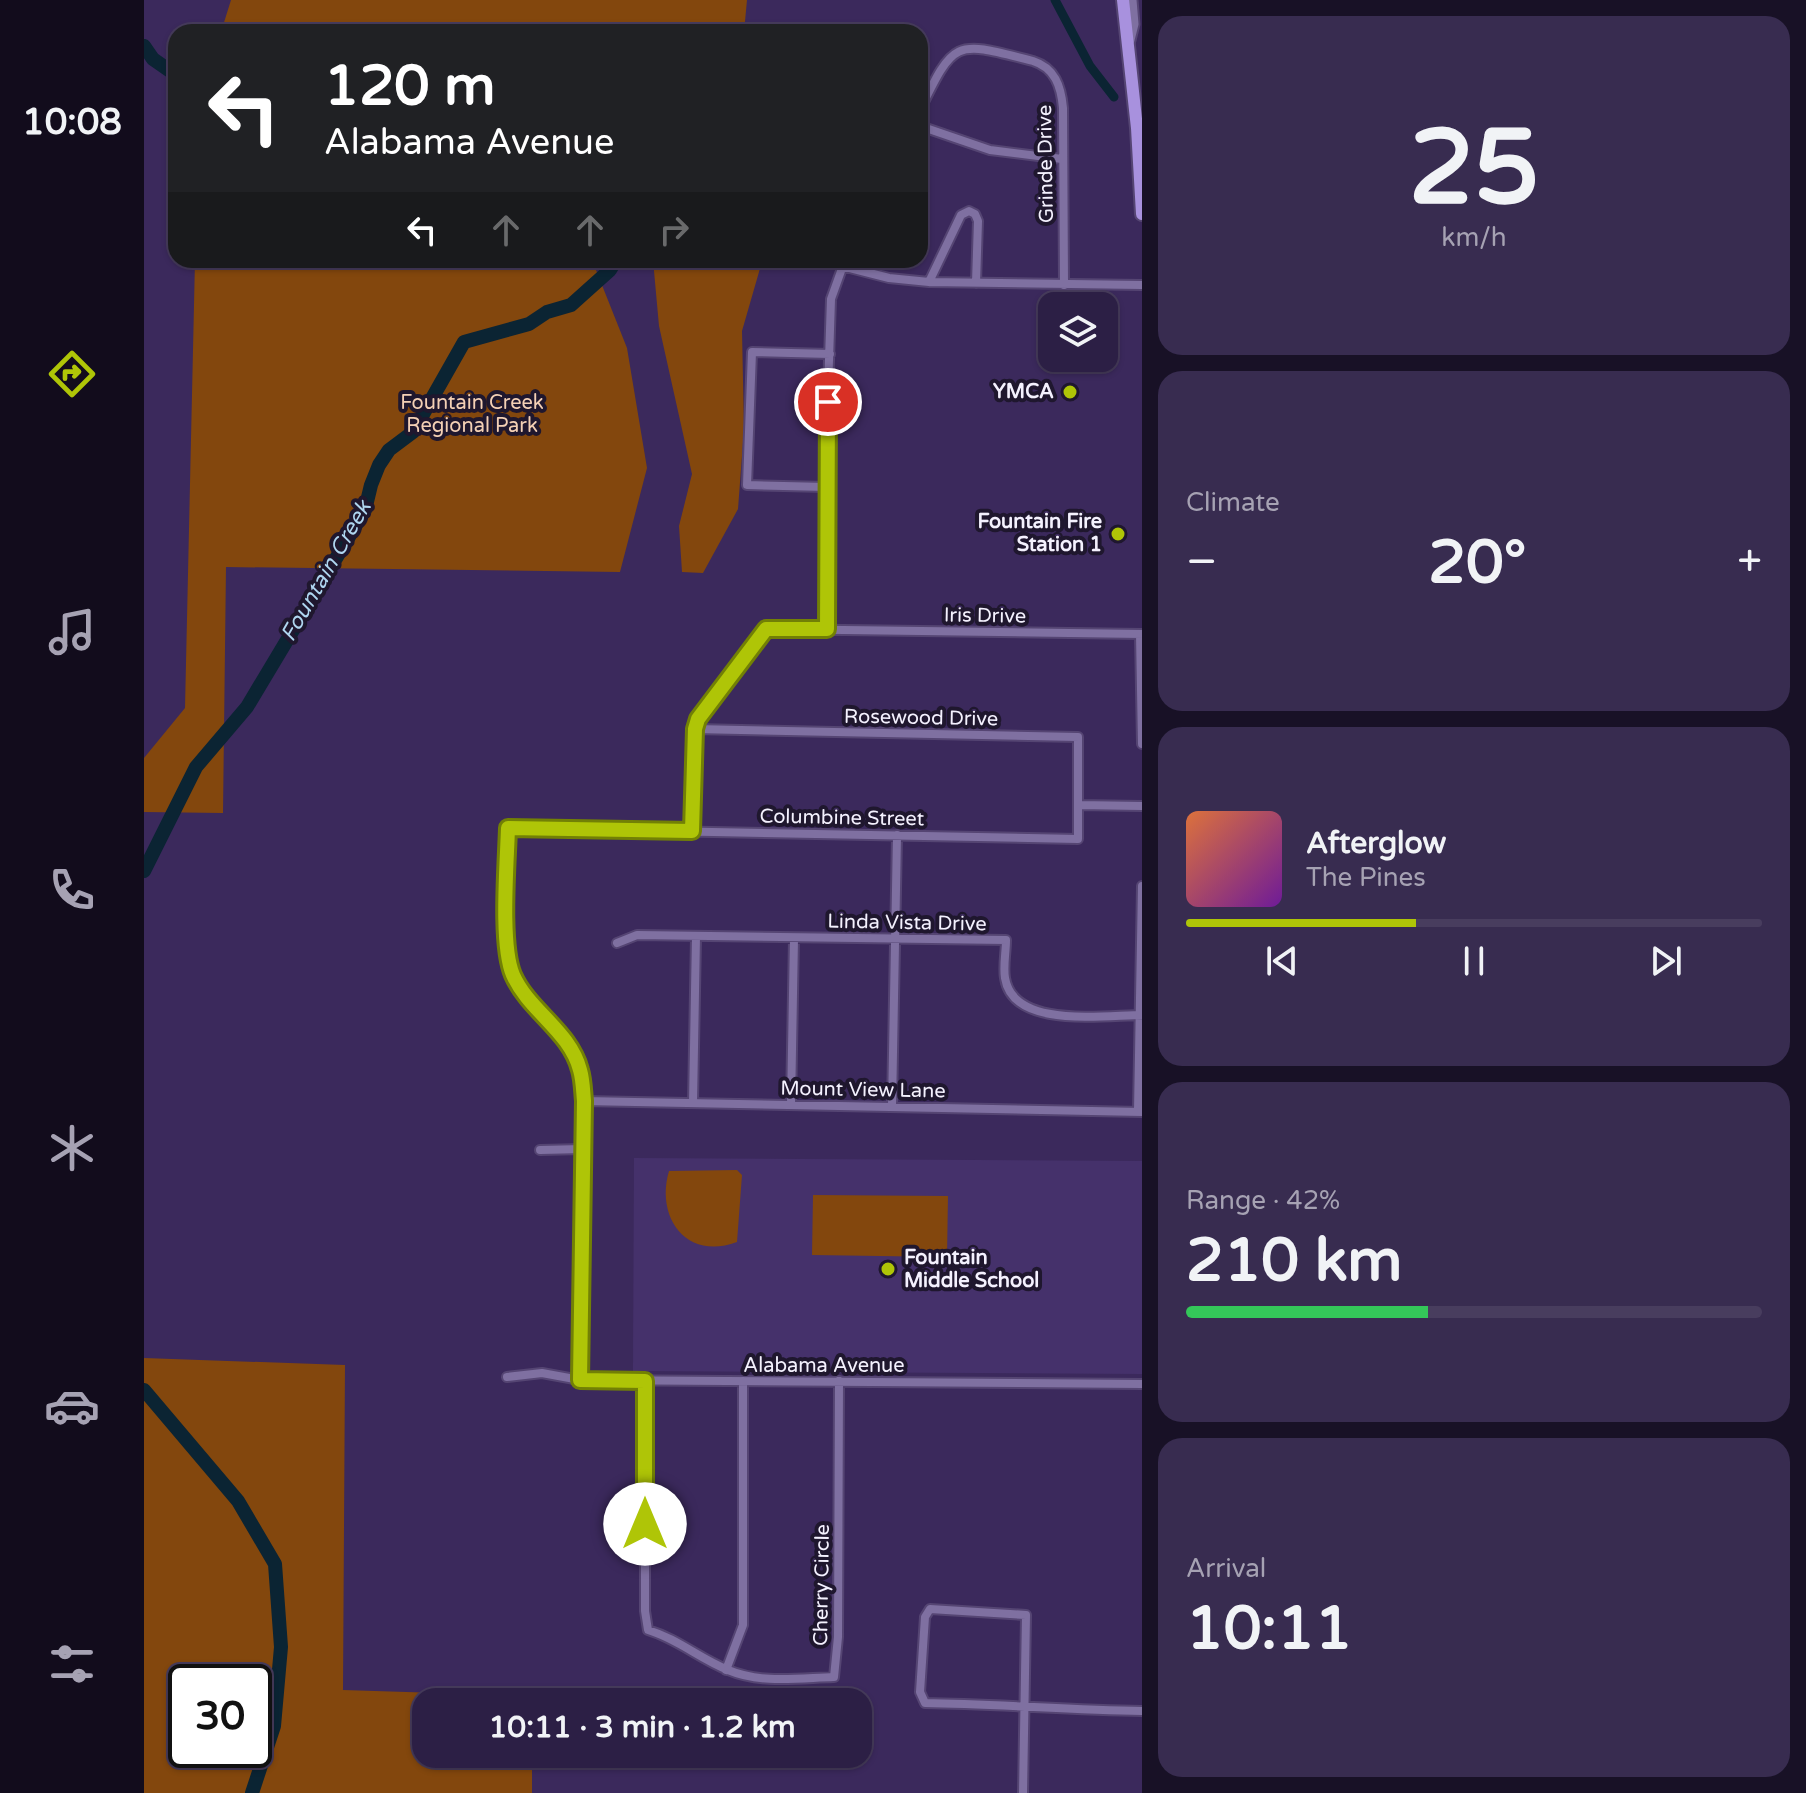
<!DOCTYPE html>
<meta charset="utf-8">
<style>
:root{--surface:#2c1f45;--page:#382c50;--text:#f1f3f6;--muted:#a6a2b3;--line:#483d5e;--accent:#afc507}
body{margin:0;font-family:"Varela Round",sans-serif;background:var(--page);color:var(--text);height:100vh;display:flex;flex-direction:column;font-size:30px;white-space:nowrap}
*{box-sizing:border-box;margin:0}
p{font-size:26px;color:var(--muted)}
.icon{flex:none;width:44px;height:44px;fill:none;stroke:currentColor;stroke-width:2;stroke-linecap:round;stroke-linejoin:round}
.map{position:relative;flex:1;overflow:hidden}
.sheet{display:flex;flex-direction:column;gap:16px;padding:16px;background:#181126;width:664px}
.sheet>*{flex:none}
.top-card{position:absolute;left:24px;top:24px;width:760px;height:244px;border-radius:24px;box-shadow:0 2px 6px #0004,0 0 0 2px var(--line);background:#202124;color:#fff;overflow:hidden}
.fabs{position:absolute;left:894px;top:292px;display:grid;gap:16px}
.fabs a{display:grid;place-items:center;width:80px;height:80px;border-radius:16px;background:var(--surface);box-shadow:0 2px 6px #0004,0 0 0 2px var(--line);font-size:40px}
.speed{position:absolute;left:24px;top:1664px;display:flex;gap:16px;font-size:40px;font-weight:700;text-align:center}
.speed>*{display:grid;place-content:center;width:104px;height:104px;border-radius:50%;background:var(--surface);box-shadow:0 2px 6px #0004,0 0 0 2px var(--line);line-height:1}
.speed .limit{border:4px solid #111;border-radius:12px;background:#fff;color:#111}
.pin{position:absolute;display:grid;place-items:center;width:68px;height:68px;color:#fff;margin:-34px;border:4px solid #fff;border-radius:50%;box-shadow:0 2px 8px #0007}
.me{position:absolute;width:88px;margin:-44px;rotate:0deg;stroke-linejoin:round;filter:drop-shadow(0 0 6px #0008)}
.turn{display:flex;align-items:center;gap:28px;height:168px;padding:0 24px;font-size:36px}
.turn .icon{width:104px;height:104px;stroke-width:2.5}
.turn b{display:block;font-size:56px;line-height:68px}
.lanes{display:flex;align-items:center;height:76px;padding:0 24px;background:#0003;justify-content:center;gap:40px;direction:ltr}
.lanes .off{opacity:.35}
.big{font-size:60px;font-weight:700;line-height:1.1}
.sheet .widget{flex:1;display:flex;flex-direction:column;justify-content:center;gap:12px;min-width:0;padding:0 28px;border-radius:24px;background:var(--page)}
.sheet .dial{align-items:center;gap:0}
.dial b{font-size:104px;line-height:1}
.song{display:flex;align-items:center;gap:24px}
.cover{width:96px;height:96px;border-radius:12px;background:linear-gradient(135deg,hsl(20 70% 55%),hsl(280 70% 35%))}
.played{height:8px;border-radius:4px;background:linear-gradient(90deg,var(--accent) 40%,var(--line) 40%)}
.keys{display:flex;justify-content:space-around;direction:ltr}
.heat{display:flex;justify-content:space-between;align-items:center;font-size:44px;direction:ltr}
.charge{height:12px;border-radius:6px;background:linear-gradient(90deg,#34c759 42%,var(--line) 0)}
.trip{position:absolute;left:268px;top:1688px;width:460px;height:80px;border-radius:24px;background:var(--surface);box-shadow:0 2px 6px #0004,0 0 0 2px var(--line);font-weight:700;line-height:80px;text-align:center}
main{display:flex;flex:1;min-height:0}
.menu{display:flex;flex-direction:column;width:144px;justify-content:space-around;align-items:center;background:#120c1c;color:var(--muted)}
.menu .icon{width:56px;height:56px}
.menu .active{color:var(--accent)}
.menu b{font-size:36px;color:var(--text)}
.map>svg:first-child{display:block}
</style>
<main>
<nav class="menu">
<b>10:08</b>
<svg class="icon active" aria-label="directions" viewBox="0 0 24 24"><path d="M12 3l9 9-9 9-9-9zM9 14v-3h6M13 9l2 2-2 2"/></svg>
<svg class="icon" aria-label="music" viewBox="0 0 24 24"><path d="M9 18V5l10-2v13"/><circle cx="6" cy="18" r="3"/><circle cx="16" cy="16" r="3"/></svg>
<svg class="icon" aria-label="phone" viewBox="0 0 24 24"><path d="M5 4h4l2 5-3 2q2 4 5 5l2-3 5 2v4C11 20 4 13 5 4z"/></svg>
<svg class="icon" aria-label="climate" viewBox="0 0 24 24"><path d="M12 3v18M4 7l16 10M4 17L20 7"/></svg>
<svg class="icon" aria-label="car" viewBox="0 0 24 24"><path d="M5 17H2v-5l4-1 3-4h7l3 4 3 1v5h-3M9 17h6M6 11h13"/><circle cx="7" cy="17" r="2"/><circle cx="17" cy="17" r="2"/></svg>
<svg class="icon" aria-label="filters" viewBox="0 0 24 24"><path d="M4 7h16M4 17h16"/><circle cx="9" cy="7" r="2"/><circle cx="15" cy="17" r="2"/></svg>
</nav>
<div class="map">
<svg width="998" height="1793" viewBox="0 0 998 1793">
<rect width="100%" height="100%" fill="#3b295c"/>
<!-- built -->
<path fill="#45316b" d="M490,1158L998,1161V1374L489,1371Z"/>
<!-- green -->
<path fill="#83470d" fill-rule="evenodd" d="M87,0H603L600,32H77Z
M51,260H448L483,348L503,468L476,572L82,567L79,813L0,812V758L41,708Z
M509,260H622L617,265L598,331L600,429L594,509L559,573L538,572L535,526L548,474L515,326Z
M593,1170L598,1175L593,1242C543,1261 511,1218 525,1171Z
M669,1195L804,1196L803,1257L668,1255Z
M0,1358L201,1365L199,1690L389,1696V1702H282V1754H388V1793H0ZM110,1682V1750H42V1682Z"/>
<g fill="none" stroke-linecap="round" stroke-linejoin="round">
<!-- canal -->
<path stroke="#0b2433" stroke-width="9" d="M911,0L946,66L970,97"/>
<!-- river -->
<path stroke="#0b2433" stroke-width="14" d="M0,46L9,59L32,75
M0,871L52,767L103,707L221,510L227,485L235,465L245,450L269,432L320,342L385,324L403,312L427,305L466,270L472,260
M0,1390L94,1501L131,1564L137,1647L130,1726L108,1793"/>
<defs>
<path id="minor" d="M776,110C811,38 811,41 889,61C911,68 917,86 919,108L920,285
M776,126L846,150L918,159
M698,266L745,278L785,282L998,285
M785,282L817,215L825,211L831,214L834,221L832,283
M682,487L603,485L608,352L686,354
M683,629L682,451L687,299L701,260
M996,634L998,744
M934,805L998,806
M548,831L551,729L554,719L622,629L998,634
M473,943L493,935L862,940C862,952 859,966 861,978C869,1029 960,1015 998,1015
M440,1101L998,1112
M549,1103L552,936
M647,1105L650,938
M748,1107L753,835
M994,1111L998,886
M396,1150L439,1149
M363,1377L398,1373L436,1380L998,1384
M436,1380L440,1101C439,1091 439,1080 436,1070C426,1031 385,1011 369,975C356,944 363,864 364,828L934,839V737L551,729
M501,1381V1611L504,1630C534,1639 556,1659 584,1670C617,1684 655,1678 690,1677L694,1637L695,1381
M582,1670L599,1625V1381
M879,1793L882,1615L786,1609L781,1617L776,1692L781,1703C854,1704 925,1710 998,1711"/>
<path id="tertiary" d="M985,40L989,24L987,0"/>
<path id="secondary" d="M979,0L993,128L998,214"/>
</defs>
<!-- minor casing -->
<use href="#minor" stroke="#554573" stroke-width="12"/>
<!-- tertiary casing -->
<use href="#tertiary" stroke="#554573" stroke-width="15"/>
<!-- secondary casing -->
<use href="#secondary" stroke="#554573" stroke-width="16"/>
<!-- minor -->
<use href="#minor" stroke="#7f70a1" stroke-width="8"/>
<!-- tertiary -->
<use href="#tertiary" stroke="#7f70a1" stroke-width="11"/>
<!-- secondary -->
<use href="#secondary" stroke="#a891de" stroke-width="12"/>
</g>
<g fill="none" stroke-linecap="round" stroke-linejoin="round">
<defs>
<path id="route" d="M501,1524V1381L436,1380L440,1101C439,1091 439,1080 436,1070C426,1031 385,1011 369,975C356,945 363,863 364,828L548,831L551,729L554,719L622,629H683L684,402"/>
</defs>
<!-- route casing -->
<use href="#route" stroke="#728005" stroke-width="20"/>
<!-- route -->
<use href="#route" stroke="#afc507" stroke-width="14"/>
</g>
<!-- markers -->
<g fill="#afc507" stroke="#1f172e" stroke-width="3">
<circle cx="926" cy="392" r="8"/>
<circle cx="974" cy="534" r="8"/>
<circle cx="744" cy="1269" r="8"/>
</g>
<g text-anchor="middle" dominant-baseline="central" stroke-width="8" stroke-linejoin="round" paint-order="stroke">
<!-- street labels -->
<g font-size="20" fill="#f4f1fe" stroke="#1f172e">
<text transform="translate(902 164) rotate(-91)">Grinde Drive</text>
<text transform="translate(841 616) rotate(1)">Iris Drive</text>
<text transform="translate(777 718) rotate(1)">Rosewood Drive</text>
<text transform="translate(698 818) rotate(1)">Columbine Street</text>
<text transform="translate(763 923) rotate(1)">Linda Vista Drive</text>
<text transform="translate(719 1090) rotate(1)">Mount View Lane</text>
<text x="680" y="1366">Alabama Avenue</text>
<text transform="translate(678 1585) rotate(-89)">Cherry Circle</text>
</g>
<!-- poi labels -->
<g font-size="20" font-weight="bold" fill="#f4f1fe" stroke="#1f172e" text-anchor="end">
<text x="910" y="392">YMCA</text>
<text x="958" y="522">Fountain Fire<tspan x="958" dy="23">Station 1</tspan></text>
<text x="760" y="1258" text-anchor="start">Fountain<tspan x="760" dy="23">Middle School</tspan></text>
</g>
<!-- park labels -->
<g font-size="20" fill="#f4d0b5" stroke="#1f172e">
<text x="328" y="403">Fountain Creek<tspan x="328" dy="23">Regional Park</tspan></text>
</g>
<!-- water labels -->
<g font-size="22" font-style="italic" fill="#afd6f0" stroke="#1f172e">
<text transform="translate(182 571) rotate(-60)">Fountain Creek</text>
</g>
</g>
</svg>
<div class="fabs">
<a><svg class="icon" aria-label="layers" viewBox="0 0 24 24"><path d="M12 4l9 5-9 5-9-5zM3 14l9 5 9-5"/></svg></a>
</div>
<div class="speed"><div class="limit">30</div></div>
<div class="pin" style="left:684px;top:402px;background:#d93025"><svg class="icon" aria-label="arrive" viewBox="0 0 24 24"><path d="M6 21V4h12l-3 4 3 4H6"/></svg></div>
<svg class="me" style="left:501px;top:1524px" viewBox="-20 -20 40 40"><circle r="19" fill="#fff"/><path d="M0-13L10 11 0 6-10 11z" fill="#afc507"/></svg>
<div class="trip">10:11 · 3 min · 1.2 km</div>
<div class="top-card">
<div class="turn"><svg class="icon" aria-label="left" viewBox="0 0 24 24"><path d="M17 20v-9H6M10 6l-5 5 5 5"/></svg><div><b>120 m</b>Alabama Avenue</div></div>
<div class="lanes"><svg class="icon" aria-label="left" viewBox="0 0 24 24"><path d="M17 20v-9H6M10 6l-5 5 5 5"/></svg><svg class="icon off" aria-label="ahead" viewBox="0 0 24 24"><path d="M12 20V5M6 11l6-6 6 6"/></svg><svg class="icon off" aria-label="ahead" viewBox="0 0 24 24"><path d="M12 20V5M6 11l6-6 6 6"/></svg><svg class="icon off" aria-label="right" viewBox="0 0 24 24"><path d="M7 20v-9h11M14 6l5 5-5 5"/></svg></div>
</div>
</div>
<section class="sheet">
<div class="widget dial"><b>25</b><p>km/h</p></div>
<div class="widget"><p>Climate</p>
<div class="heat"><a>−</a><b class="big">20°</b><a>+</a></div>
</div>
<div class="widget">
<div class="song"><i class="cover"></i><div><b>Afterglow</b><p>The Pines</p></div></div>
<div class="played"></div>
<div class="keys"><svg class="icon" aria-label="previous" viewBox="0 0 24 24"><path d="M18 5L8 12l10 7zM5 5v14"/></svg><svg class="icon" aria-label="pause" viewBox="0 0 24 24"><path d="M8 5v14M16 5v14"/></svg><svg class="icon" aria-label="next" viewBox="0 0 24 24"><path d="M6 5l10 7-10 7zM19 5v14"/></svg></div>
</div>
<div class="widget"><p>Range · 42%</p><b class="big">210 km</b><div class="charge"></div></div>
<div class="widget"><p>Arrival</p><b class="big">10:11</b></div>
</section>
</main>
